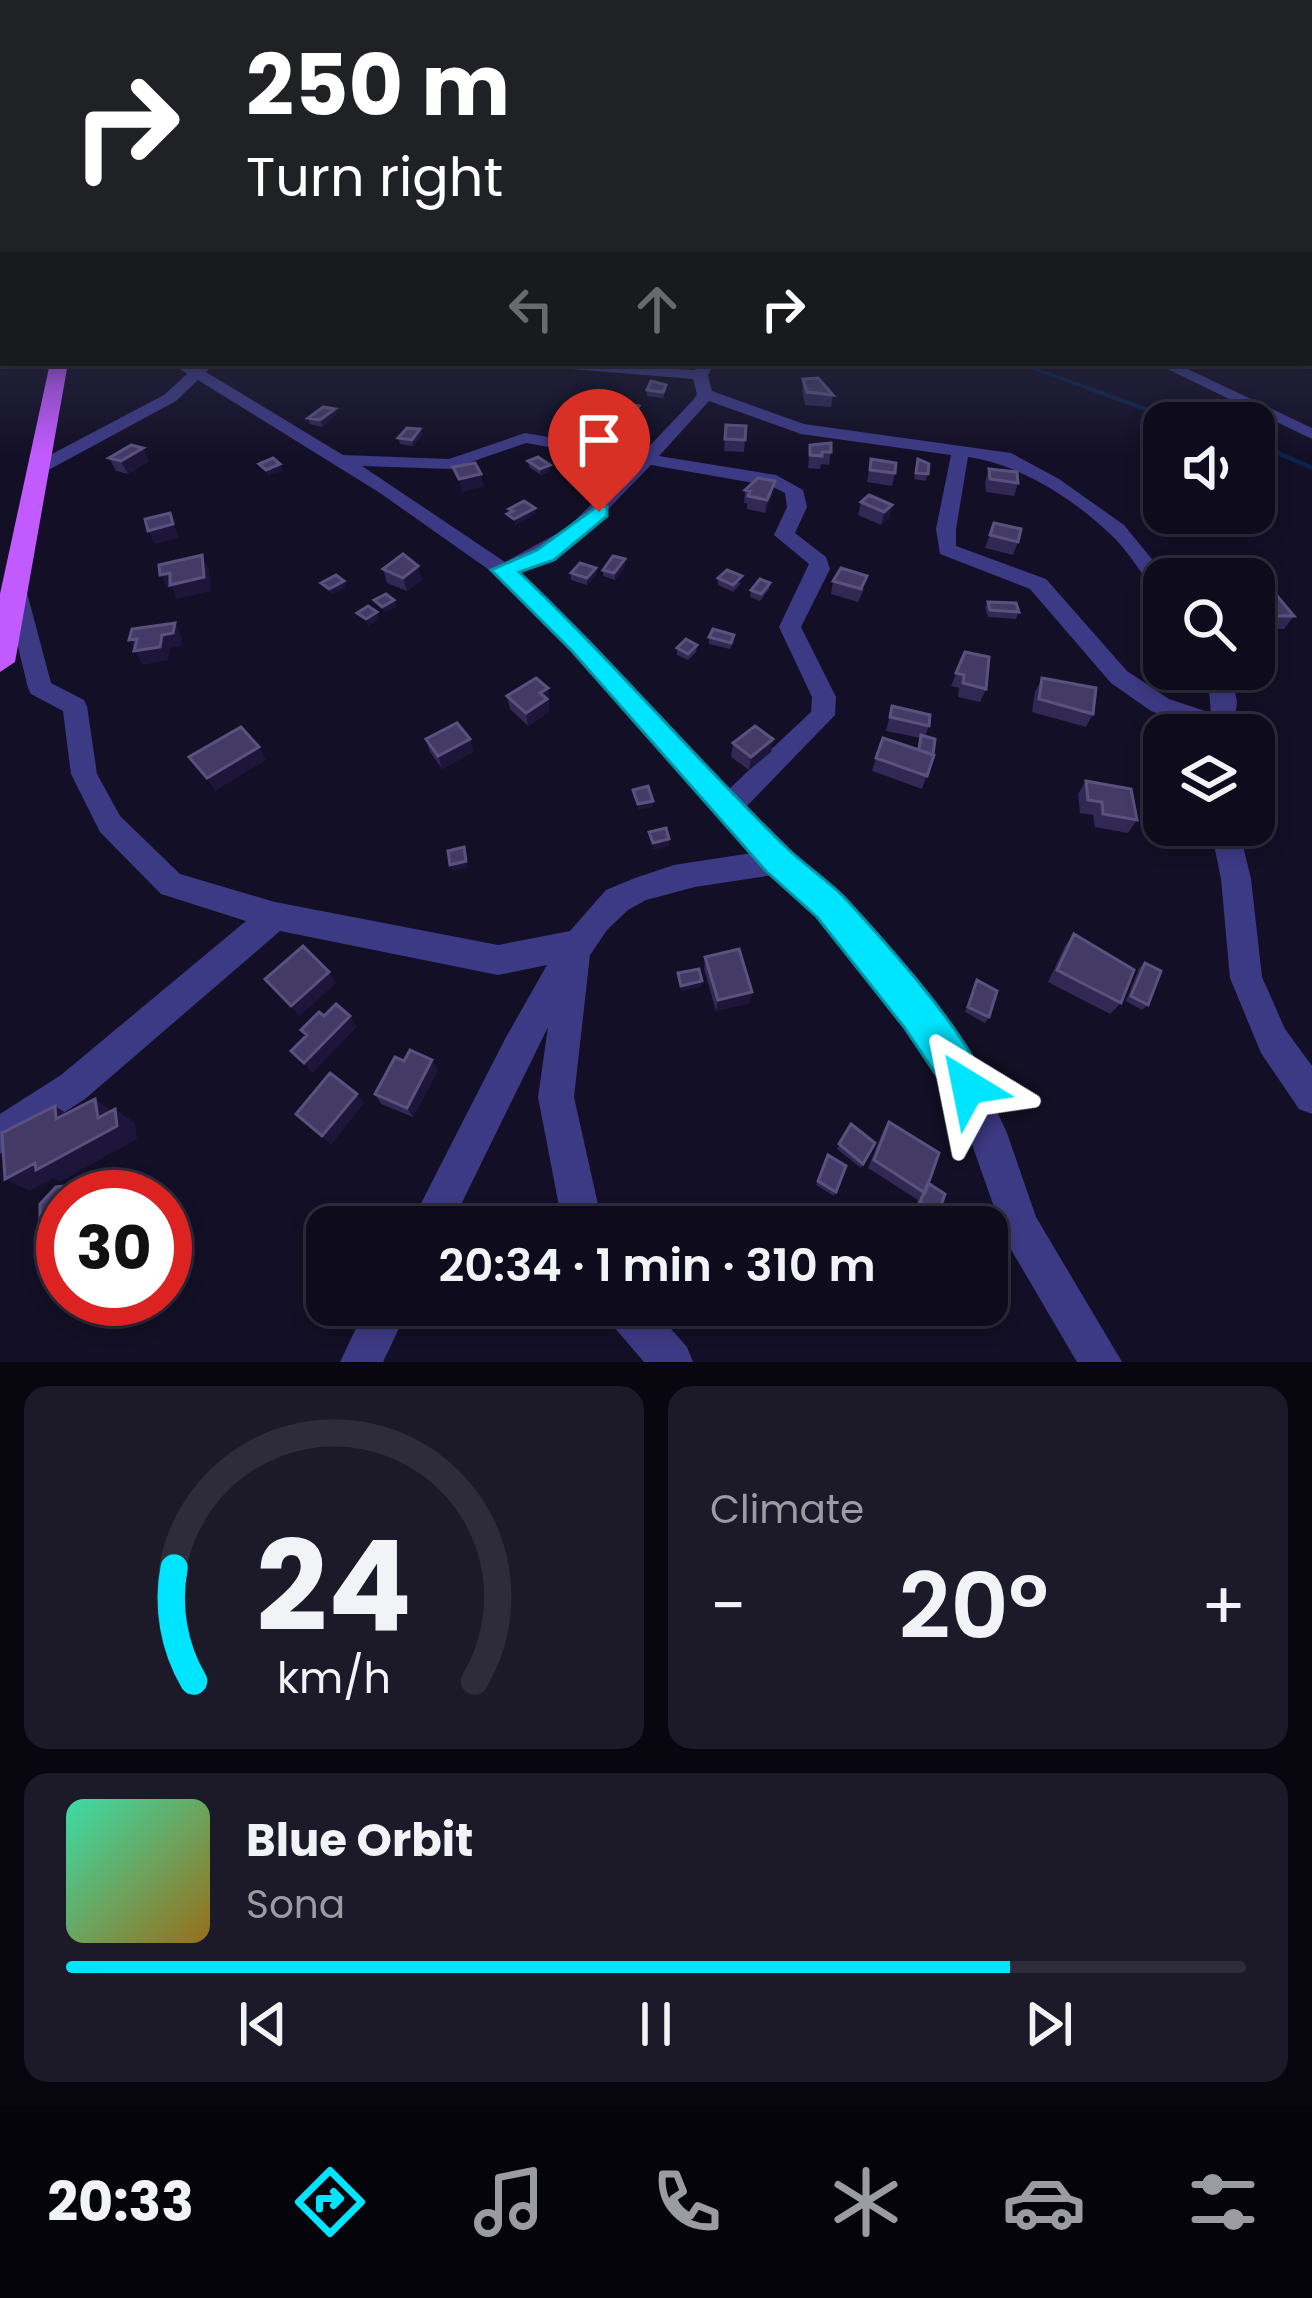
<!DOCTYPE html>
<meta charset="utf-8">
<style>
:root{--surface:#0e0b1c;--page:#1c1929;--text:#f1f3f6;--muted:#9b9ba3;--line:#2e2b3b;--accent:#00e5ff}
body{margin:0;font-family:Poppins,sans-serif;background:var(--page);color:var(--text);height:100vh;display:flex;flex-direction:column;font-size:45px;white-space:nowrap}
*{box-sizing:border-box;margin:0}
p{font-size:39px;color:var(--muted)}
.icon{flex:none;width:66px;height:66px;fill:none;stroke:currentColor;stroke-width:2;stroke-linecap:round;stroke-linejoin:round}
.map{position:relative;height:1362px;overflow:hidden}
.panel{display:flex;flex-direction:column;gap:24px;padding:24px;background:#08060f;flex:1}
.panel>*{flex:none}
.banner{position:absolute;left:0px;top:0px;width:1314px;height:366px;box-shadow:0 6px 18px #0003,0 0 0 3px var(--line);background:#202124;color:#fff;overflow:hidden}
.buttons{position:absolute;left:1143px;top:402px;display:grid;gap:24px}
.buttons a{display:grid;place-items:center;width:132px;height:132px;border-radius:24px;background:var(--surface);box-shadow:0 6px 18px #0003,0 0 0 3px var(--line);font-size:60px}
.speed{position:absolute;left:36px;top:1170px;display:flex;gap:24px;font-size:60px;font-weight:700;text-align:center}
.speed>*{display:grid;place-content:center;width:156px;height:156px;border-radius:50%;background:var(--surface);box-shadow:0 6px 18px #0003,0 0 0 3px var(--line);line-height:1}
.speed .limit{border:18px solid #d22;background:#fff;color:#111}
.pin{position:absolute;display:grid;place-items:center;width:102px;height:102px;color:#fff;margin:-123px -51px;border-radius:50% 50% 50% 0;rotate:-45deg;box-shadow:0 0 12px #0007}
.pin .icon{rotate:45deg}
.me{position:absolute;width:132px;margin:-66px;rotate:325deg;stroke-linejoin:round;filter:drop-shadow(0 0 9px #0008)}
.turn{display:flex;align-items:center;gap:42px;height:252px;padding:0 48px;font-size:54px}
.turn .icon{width:156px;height:156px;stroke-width:2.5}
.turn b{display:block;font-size:84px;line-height:102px}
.lanes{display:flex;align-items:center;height:114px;padding:0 48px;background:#0003;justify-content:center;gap:60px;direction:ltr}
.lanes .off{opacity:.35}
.big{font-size:90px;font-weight:600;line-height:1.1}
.panel .tile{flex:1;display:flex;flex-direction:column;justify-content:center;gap:18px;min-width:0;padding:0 42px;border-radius:24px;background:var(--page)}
.panel .dial{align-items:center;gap:0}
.dial svg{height:312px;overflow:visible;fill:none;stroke:var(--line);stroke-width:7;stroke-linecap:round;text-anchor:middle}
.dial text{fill:var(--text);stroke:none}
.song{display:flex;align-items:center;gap:36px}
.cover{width:144px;height:144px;border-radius:18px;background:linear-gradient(135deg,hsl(160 70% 55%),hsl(40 70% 35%))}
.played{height:12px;border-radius:6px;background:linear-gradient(90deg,var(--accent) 80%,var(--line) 80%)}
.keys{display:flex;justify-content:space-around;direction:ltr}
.heat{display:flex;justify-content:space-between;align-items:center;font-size:66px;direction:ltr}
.panel .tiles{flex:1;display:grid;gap:24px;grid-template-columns:1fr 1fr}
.tile:last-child{grid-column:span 2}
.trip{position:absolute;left:306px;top:1206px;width:702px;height:120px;border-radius:24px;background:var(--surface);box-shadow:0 6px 18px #0003,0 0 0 3px var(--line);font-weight:600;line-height:120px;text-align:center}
.menu{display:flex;height:192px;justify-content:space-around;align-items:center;background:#06040b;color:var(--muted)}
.menu .icon{width:84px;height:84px}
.menu .current{color:var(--accent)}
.menu b{font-size:54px;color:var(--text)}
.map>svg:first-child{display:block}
</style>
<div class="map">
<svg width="1312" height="1362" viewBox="0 0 1312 1362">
<rect width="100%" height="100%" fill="#130f26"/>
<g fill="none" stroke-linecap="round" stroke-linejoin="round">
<!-- stream-far1 -->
<path stroke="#0c2248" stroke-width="3" d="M1019,363L1096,391"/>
<!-- stream -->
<path stroke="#0c2248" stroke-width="4.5" d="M1088,388L1183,423
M1254,442L1312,468"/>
<!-- minor -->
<path fill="#3d3a85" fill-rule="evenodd" d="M1311,264H1312V272H1311Z
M3,318V328L0,329V319Z
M172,363H215L206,372L343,455L449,459L525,433L643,453L694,399L697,394L693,379L559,368L551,363L695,370L698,363H714L708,375L712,391L804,424L1011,453L1059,479L1124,525L1168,579H1164V595L1156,593C1141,573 1127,549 1109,533C1072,498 1019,464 968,457L956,529V546L1046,579L1127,671L1169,699L1211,713L1207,669H1231L1237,702L1233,735H1207L1208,731L1151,711L1111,683L1030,589L940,554L936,529L951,455L801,434L709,401L659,456L776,475L803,490L807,507L795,533L826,557L830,569L801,627L836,697L835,715L746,807L788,852L840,896L929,1002L980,1075L1007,1133L1036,1217L1122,1362H1077L1006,1241L956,1099L905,1026L818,916L773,875L695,887L646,900L628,910L607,930L590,955L574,1097L603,1227H563L538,1097L548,1027L450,1227H409L505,1039L547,965L498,975L280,931L85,1099L0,1154V1114L61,1075L246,921L161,894L100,832L71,774L63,711L31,694L28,688L4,589L7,584L15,582L26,589L51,683L84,700L87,706L97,774L120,816L180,874L275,902L498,945L570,931L606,890L635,878L674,865L752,853L573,651L502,579L380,493L198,380L176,401L43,473H31V465L164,395L187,374ZM526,443L635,462L567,528L505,562L362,466L451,469ZM651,465L771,486L785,493L787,507L774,535L809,564L779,627L812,697L811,712L729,789L589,639L519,571L581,537Z
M1155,363H1175L1312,428V439Z
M1210,825H1238L1251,879L1262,977L1285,1029L1312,1066V1114L1299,1109L1261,1053L1230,978L1221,879Z
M367,1305H410L383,1362H340Z
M602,1305H650L687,1347L693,1362H644L608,1320Z"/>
<!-- major -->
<path fill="#c25bff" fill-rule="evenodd" d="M50,363H68L15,662L0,672V594Z"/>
</g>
<!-- wall -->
<path fill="#312854" d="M803,379L833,395L831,407L805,405L802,391Z
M666,385V391L663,398L647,396V390Z
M639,406V419L632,431L613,426V413Z
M336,415L322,427L310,424L308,418Z
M726,425L746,426L744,452L724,451Z
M420,429L422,435L413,446L400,444L398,438Z
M810,445L831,452L829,465L821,464L820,469L808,468Z
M109,458L149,461L128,474L116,471Z
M871,459L895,473L892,486L867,482Z
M918,459L929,464L926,481L914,479Z
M528,461L550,465V471L541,475L529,467Z
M989,469L1018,483L1014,496L986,492L985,482Z
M745,490L773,494L765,513L747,509V503H744Z
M861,502L892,505L889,518L881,525L858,515Z
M994,523L1018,542L1013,555L985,548Z
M625,566L615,580L603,576V570Z
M596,568V575L587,585L571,580V573Z
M383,569L422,579L407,591L387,583Z
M718,578L741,583L733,592L718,585Z
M833,581L864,589L858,602L831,594Z
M770,583L769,589L760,601L750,597L751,590Z
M1254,591L1294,616L1284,629H1257L1254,626Z
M988,602L1019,612L1016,619L988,617L985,608Z
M709,637L734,641L730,649L709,644Z
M697,645L696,652L688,660L677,655V648Z
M965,652L986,689L980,702L958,697L959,688L951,686Z
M1042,678L1093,714L1086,727L1032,712L1035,692Z
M548,688L549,712L528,726L510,709L507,696Z
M892,706L929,726L925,736L934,755L922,789L872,771L876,758L917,749L920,738L886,731Z
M426,739H470L473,752L442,769L430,752Z
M773,739L771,752L749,770L731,757L733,743Z
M1086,781L1137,820L1128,833L1095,827L1093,815L1080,813L1078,794Z
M1074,934L1121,1003L1110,1014L1048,982L1065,946Z
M705,957L750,1003L716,1011L704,969Z
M1145,963L1148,1005L1142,1010L1126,1001L1139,968Z
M977,980L989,1017L985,1023L965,1012Z
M438,1070L413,1117L381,1104L375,1094Z
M889,1122L928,1183L938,1214L934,1218L916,1205L918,1200L868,1168L883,1131Z
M851,1124L875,1143L861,1168L837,1149Z
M828,1155L836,1192L834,1196L816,1185Z"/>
<!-- shaded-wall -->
<path fill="#1d163a" d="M639,406V419L632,431V418Z
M335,409L336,415L322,427L320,420Z
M420,429L422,435L413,446L412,440Z
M143,448L149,461L128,474L121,461Z
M280,464L283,471L268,476L266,470Z
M550,465V471L541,475L540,469Z
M481,474L484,487L461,492L459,479Z
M775,481L773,494L765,513L767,500Z
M892,505L889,518L881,525L884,512Z
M535,508L536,514L515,526L514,519Z
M170,513L179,538L155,544L148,531Z
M202,555L209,569L211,591L177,599L171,587L167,588L160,575Z
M625,559V566L615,580L614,573Z
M418,566L422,579L407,591L403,578Z
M596,568V575L587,585V578Z
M344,581L346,587L331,595L329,589Z
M394,600L396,607L384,613L382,607Z
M377,612L379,619L368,626L366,619Z
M175,623L182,636L181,646L170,648L168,660L143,665L129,640L162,635Z
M548,688L549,712L528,726L526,713L540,693Z
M470,739L473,752L442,769L438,756Z
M773,739L771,752L749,770L751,757Z
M259,747L266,760L215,791L207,778Z
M653,801V807L638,810V804Z
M669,839V846L653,850V843Z
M464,847L468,867L452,871L450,865Z
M329,972L336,983L299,1017L291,1006Z
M702,981L701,987L681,992V986Z
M752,992L750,1003L716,1011L718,1000Z
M350,1016L357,1027L312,1073L304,1063Z
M432,1060L438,1070L413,1117L407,1108Z
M357,1094L364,1103L331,1145L322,1136Z
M95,1099L115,1113V1109L135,1123L137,1139L60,1182L53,1178L30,1191L5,1179L98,1118Z
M55,1106L77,1120L56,1119Z
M133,1174L140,1178L142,1193L135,1197H122Z
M74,1185L89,1193L90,1197H77Z
M63,1219V1231L49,1225Z"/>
<!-- building -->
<path fill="#433a66" stroke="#5a527e" stroke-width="3" d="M818,378L833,395L807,392L803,379Z
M651,381L666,385L663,392L647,390Z
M624,403L639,406L632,418L613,413Z
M323,407L335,409L320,420L308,418Z
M726,425L746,426L745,440L725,439Z
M407,428L420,429L412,440L398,438Z
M831,443V452H822V456L810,455V445Z
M131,445L143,448L121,461L109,458Z
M538,457L550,465L540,469L528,461Z
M273,458L280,464L266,470L259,464Z
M871,459L896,463L895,473L870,470Z
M918,459L929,464L928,474L916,473Z
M475,463L481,474L459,479L453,467Z
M989,469L1017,472L1018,483L990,479Z
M758,478L775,481L767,500L748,496L750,491L745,490Z
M869,495L892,505L884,512L861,502Z
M524,501L535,508L514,519L507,514L513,511L509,509Z
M170,513L173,524L148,531L145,519Z
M994,523L1021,529L1018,542L990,535Z
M403,554L418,566L403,578L383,569Z
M202,555L204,577L170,585V573L160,575L159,565Z
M613,556L625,559L614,573L603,570Z
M580,563L596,568L587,578L571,573Z
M841,568L867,576L861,589L833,581Z
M727,570L742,576L733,585L718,578Z
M336,575L344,581L329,589L321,583Z
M760,579L770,583L761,594L751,590Z
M1254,591H1273L1294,616H1266L1254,600Z
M386,594L394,600L382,607L374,600Z
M988,602L1016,603L1019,612L990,610Z
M368,606L377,612L366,619L357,613Z
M175,623L173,633L162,635L160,647L134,651L137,639L129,640L132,629Z
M713,629L734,635L731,643L709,637Z
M686,639L697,645L688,654L677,648Z
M965,652L989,657L986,689L963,683L964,675L956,673Z
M536,678L548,688L540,693L547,699L526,713L507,696Z
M1042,678L1096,688L1093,714L1039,699Z
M892,706L930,715L929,726L890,717Z
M457,723L470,739L438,756L426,739Z
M755,726L773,739L751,757L733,743Z
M241,727L259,747L207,778L189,757Z
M921,735L935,739L933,755L919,750Z
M883,738L934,755L927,776L876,758Z
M1086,781L1131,789L1137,820L1103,814L1102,802L1088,800Z
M648,786L653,801L638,804L633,790Z
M666,828L669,839L653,843L649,832Z
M464,847L466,861L450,865L448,851Z
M1074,934L1134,970L1121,1003L1057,970Z
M303,946L329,972L291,1006L265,979Z
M739,949L752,992L718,1000L705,957Z
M1145,963L1161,971L1148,1005L1131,996Z
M699,969L702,981L681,986L678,973Z
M977,980L997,991L989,1017L968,1007Z
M336,1004L350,1016L304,1063L291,1051L307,1035L301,1030L319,1012L324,1016Z
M410,1050L432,1060L407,1108L375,1094L395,1057L404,1061Z
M330,1073L357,1094L322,1136L296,1114Z
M95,1099L98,1118L115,1109L117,1126L36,1170L35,1163L5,1179L2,1133L55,1106L56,1119Z
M889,1122L939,1153L925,1193L874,1160Z
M851,1124L875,1143L863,1164L839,1144Z
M828,1155L846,1166L836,1192L818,1181Z
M133,1174L135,1189L122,1197H99V1192Z
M928,1183L945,1194L938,1214L920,1202Z
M74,1185L78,1196L63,1197L62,1220L49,1225L40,1222V1204L56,1187Z"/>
<!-- sky -->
<linearGradient id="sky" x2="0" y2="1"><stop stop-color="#0a0815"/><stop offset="0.58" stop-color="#333752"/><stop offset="1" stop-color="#333752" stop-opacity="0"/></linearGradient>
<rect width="1312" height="455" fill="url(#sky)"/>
<!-- route -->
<path fill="#00e5ff" stroke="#0095a6" stroke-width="3" d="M599,505L607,507V516L554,560L519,572C613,661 696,760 788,849C806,866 827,880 844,897C888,945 964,1029 988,1087L982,1101L968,1107L954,1101L904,1027L817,917L766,871L572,651L491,570L537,550Z"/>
</svg>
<div class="buttons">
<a><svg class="icon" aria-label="sound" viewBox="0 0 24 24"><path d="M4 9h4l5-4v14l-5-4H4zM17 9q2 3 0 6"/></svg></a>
<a><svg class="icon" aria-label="search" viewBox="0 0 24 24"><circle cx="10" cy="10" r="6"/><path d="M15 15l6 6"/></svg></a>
<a><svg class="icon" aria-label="layers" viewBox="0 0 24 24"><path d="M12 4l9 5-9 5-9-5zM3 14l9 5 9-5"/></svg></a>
</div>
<div class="speed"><div class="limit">30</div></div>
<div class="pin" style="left:599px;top:512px;background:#d93025"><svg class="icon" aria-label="arrive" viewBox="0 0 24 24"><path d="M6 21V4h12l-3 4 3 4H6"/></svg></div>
<svg class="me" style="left:968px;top:1087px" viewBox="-20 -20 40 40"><path d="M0-17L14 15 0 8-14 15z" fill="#00e5ff" stroke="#fff" stroke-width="4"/></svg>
<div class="trip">20:34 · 1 min · 310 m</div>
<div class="banner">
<div class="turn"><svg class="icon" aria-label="right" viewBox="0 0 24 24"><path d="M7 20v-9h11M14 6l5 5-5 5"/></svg><div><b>250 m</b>Turn right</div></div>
<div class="lanes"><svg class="icon off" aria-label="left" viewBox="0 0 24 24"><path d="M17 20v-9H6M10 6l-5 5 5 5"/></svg><svg class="icon off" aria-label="ahead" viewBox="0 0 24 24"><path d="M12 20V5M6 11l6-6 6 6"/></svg><svg class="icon" aria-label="right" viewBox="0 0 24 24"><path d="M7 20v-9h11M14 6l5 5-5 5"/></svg></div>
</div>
</div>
<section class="panel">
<div class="tiles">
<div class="tile dial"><svg viewBox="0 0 100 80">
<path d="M14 69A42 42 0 1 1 86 69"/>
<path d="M14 69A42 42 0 0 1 9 40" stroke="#00e5ff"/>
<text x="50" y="56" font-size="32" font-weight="700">24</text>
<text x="50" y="72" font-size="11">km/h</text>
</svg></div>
<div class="tile"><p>Climate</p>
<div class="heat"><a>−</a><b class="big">20°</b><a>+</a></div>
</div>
<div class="tile">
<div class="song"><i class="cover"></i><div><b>Blue Orbit</b><p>Sona</p></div></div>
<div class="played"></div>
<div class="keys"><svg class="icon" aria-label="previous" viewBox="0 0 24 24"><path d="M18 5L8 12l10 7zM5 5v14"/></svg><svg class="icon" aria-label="pause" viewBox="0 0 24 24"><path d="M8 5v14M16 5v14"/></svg><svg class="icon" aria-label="next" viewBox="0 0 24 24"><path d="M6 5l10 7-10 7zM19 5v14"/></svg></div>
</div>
</div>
</section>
<nav class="menu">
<b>20:33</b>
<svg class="icon current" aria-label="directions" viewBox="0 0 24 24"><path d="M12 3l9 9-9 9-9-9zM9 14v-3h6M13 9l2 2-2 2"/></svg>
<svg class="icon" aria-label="music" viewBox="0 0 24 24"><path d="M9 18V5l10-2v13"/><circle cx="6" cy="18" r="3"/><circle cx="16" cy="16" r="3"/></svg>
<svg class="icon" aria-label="phone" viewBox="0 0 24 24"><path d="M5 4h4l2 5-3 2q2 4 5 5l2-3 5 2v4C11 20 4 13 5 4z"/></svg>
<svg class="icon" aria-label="climate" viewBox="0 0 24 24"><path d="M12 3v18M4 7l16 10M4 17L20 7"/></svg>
<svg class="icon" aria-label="car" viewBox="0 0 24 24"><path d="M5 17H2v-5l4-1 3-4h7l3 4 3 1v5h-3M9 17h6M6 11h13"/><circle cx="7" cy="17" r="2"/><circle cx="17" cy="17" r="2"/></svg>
<svg class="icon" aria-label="filters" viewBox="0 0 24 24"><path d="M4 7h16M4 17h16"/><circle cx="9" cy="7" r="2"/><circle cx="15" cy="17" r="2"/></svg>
</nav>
